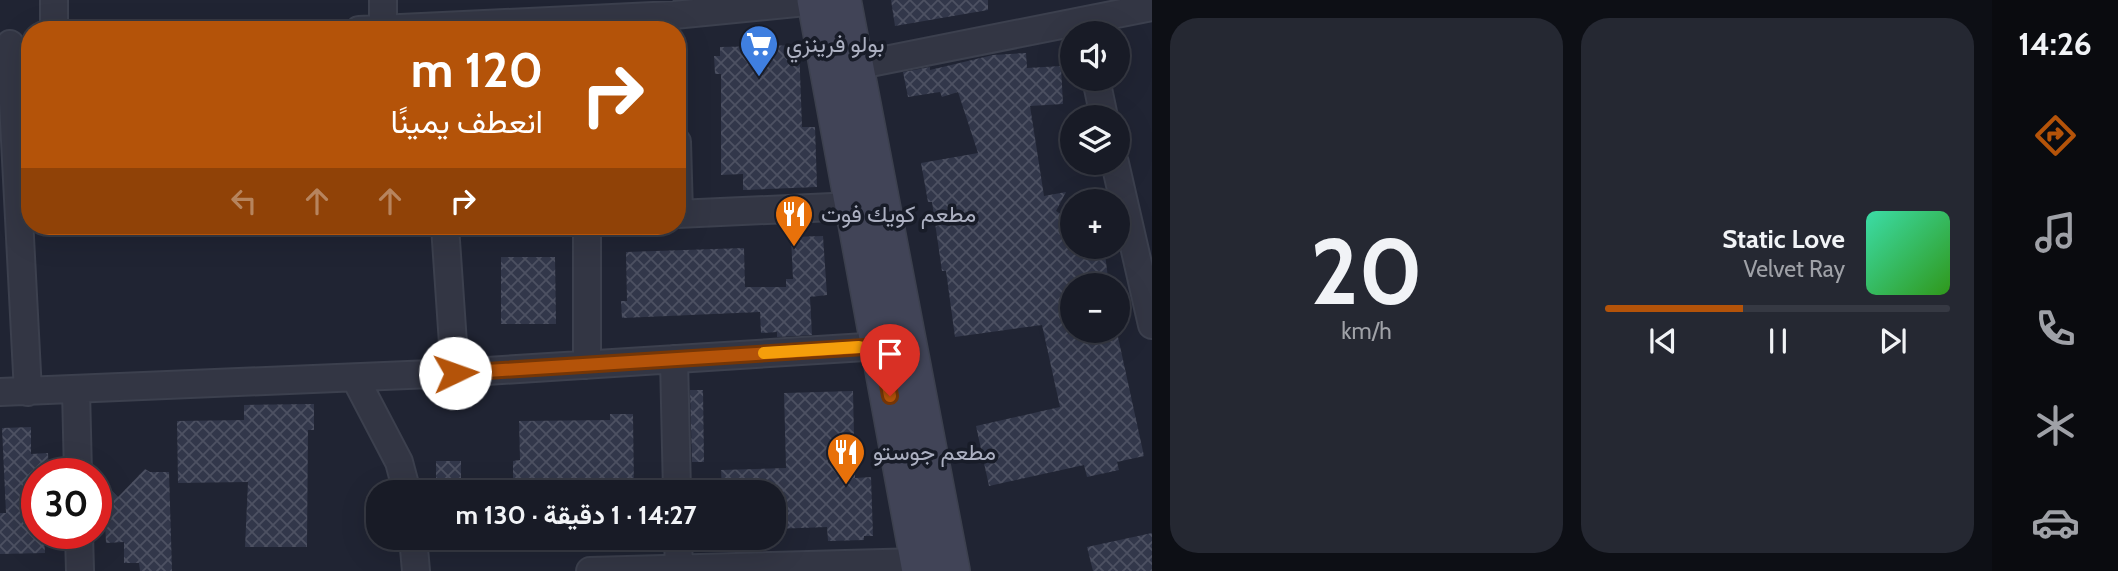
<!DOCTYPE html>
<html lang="ar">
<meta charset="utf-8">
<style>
:root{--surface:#181b26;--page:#252832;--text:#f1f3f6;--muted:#9fa1a7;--line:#363943;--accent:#b45309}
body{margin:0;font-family:Cabin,Vazirmatn,sans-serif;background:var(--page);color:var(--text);direction:rtl;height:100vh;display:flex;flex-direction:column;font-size:26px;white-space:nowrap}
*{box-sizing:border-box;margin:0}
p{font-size:23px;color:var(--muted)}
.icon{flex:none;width:38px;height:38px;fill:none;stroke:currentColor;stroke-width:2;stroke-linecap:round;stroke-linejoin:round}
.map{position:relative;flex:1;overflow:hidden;direction:ltr}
.side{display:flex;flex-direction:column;gap:18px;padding:18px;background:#0d0f15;width:840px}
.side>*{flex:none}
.banner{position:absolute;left:21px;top:21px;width:665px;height:214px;border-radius:28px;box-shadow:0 7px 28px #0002,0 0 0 2px var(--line);direction:rtl;background:#b45309;color:#fff;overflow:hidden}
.fabs{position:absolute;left:1060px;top:21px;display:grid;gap:14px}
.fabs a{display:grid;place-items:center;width:70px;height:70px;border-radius:50%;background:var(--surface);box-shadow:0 7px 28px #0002,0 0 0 2px var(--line);font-size:35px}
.speed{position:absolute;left:21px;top:458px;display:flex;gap:14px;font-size:35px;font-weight:700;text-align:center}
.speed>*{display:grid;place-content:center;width:91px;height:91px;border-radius:50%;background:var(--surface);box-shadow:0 7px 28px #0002,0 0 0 2px var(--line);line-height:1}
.speed .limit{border:10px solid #d22;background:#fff;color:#111}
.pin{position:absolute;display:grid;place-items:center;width:60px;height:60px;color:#fff;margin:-72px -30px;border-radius:50% 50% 50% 0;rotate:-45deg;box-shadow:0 0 7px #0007}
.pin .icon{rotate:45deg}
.me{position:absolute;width:77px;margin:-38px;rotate:87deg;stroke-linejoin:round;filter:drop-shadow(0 0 5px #0008)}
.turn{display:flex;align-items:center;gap:24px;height:147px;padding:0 28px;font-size:32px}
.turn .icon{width:91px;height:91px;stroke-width:2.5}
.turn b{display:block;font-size:49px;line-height:60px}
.lanes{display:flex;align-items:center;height:66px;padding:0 28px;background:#0003;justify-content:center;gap:35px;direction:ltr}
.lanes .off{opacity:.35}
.side .card{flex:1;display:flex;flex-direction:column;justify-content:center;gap:10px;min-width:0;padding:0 24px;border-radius:28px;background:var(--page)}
.side .dial{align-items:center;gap:0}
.dial b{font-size:91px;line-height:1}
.song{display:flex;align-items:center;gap:21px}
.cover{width:84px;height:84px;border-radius:10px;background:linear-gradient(135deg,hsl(160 70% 55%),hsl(110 70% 35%))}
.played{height:7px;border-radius:4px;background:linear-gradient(90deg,var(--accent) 40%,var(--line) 40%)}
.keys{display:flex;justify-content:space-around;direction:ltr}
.side .tiles{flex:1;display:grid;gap:18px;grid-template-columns:repeat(2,1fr)}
.trip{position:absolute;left:366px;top:480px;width:420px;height:70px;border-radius:28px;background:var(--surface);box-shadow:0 7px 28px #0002,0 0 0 2px var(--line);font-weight:700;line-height:70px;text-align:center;direction:rtl}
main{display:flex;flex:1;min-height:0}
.dock{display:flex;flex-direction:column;width:126px;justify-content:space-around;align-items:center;background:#0a0b0f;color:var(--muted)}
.dock .icon{width:49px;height:49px}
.dock .on{color:var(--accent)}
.dock b{font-size:32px;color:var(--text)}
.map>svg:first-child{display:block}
</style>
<main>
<nav class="dock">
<b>14:26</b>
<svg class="icon on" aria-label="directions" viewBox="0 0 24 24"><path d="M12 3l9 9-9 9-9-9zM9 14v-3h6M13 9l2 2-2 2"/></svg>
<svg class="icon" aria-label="music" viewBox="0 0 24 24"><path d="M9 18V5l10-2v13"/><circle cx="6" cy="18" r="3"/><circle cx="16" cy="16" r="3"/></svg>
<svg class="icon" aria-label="phone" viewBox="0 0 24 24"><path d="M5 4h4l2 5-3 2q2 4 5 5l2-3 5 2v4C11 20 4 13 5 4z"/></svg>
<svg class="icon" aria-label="climate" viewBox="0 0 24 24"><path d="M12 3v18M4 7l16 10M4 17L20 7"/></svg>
<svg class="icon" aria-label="car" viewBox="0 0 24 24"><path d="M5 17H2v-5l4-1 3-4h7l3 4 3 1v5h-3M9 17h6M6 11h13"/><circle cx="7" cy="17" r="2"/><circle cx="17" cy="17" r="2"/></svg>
</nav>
<section class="side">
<div class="tiles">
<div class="card">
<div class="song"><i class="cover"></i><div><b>Static Love</b><p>Velvet Ray</p></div></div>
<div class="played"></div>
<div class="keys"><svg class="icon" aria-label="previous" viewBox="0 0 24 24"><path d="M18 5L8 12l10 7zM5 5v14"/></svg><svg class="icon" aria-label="pause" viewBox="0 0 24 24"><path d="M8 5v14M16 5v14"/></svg><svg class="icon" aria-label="next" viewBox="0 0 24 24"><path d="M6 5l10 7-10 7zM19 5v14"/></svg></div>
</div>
<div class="card dial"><b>20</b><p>km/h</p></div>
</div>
</section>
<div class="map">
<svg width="1152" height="571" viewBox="0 0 1152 571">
<defs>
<pattern id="building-cross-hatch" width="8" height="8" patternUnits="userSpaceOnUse" patternTransform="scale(1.75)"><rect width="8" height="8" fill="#32374a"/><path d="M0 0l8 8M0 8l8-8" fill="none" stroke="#4d5162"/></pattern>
</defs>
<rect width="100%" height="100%" fill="#202433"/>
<!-- building -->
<path fill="url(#building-cross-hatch)" d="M891,0H988V10L895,26Z
M799,45L802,127H815L817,187L743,190V174L721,175V74H715L714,56H720V47Z
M1026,53L1027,68L1061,66L1063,104L1030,106L1044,196L1066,192L1056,211L1064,216V237L1073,235V247H1104L1109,285H1073V331H1098L1101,341L1118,337L1144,456L1117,462L1119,470L1087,477L1084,465L989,486L976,426L1060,407L1042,325L955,337L946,271H942L932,202H928L921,163L978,153L958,92L942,97L940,92L908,97L903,72L930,67V70L993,55Z
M823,236L827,295L810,297L812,335L777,337V332L761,333L760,312L622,318L621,301H627L626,252L744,248L745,287H786V279H793L791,237Z
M501,257H555L556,324H501Z
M690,390H703L704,462H692Z
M853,391L855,478L871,477L873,536H864V540L828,541L827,527L774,529V492H722L721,470L786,468L784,393Z
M314,404V430H308L307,547H245L248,482L178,483L177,421L244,420V405Z
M610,414H633L634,492H513V461L520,460L519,421L610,420Z
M31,427V454L48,453L49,474H37V534H44L45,553L0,554V513H6L2,428Z
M436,461H461V478H436Z
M145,469L150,472H169L172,571H140L139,563H124V542L106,543L104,501L112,491L118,497Z
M1152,533V571H1093L1087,547Z"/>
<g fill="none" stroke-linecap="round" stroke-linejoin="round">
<defs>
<path id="street" d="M54,0V30
M383,29V0
M359,30L674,15L816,1
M10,44L28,392
M855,66L1152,7
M1096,79L1104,117
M677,142L679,214
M1115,163L1152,325
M677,214L854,206
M445,226L455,373
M587,226V365
M674,359L677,492
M355,378L399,462L407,492
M76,390L78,474
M0,392L455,373L881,346
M79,534L80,571
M413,537L416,571
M678,537L679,569
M590,571L920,562"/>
<path id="secondary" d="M816,0L921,571
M842,0L951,571"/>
</defs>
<!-- street casing -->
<use href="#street" stroke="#3c404e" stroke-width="30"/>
<!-- secondary casing -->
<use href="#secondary" stroke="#3c404e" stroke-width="40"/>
<!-- street -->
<use href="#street" stroke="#333644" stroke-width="26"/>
<!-- secondary -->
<use href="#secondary" stroke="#414457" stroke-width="37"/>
</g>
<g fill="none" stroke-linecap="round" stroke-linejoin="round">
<defs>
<path id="route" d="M455,373L881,346L890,396"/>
</defs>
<!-- route casing -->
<use href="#route" stroke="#753606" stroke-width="18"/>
<!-- route -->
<use href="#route" stroke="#b45309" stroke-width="12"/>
<!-- slow -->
<path stroke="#f59e0b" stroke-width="12" d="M764,353L859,347"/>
</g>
<!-- icons -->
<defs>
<symbol id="supermarket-pin" viewBox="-11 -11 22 30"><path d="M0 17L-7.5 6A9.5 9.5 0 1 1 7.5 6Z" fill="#3f7fe0" stroke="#181c28"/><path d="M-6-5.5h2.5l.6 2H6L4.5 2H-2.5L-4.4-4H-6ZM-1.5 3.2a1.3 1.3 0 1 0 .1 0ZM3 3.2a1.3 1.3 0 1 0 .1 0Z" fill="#fff"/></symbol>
<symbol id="restaurant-pin" viewBox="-11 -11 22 30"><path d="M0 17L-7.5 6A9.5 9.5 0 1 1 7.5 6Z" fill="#e8710a" stroke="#181c28"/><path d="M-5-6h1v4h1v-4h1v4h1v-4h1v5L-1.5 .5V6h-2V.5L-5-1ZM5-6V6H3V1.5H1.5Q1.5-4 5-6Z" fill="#fff"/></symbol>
</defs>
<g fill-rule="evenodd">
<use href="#supermarket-pin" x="737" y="22" width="44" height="60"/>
<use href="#restaurant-pin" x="772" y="192" width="44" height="60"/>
<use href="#restaurant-pin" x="824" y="430" width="44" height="60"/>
</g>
<g text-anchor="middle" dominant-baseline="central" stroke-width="7" stroke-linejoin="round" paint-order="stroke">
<!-- poi labels -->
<g font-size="23" fill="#acb0c1" stroke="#181c28" text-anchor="start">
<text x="786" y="44">بولو فرينزي</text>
<text x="821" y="214">مطعم كويك فوت</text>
<text x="873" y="452">مطعم جوستو</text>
</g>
</g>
</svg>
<div class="fabs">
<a><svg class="icon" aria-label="sound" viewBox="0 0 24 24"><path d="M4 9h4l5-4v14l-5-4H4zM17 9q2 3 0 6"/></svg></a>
<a><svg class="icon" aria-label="layers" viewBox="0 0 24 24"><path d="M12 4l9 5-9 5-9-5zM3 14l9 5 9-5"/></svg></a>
<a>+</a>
<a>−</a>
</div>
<div class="speed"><div class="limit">30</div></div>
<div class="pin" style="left:890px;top:396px;background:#d93025"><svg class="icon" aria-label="arrive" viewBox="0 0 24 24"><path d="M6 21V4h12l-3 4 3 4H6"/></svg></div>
<svg class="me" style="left:455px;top:373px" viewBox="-20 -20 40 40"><circle r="19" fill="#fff"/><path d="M0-13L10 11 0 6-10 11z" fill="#b45309"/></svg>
<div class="trip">14:27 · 1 دقيقة · 130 m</div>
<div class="banner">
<div class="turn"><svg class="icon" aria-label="right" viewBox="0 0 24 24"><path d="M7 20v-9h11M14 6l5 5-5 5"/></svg><div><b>120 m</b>انعطف يمينًا</div></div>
<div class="lanes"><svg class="icon off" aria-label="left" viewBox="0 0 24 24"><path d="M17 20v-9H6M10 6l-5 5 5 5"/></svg><svg class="icon off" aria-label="ahead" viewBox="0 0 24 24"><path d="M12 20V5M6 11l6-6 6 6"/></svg><svg class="icon off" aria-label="ahead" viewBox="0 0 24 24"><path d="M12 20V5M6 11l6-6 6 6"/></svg><svg class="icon" aria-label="right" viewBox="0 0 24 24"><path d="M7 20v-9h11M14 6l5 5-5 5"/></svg></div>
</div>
</div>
</main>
